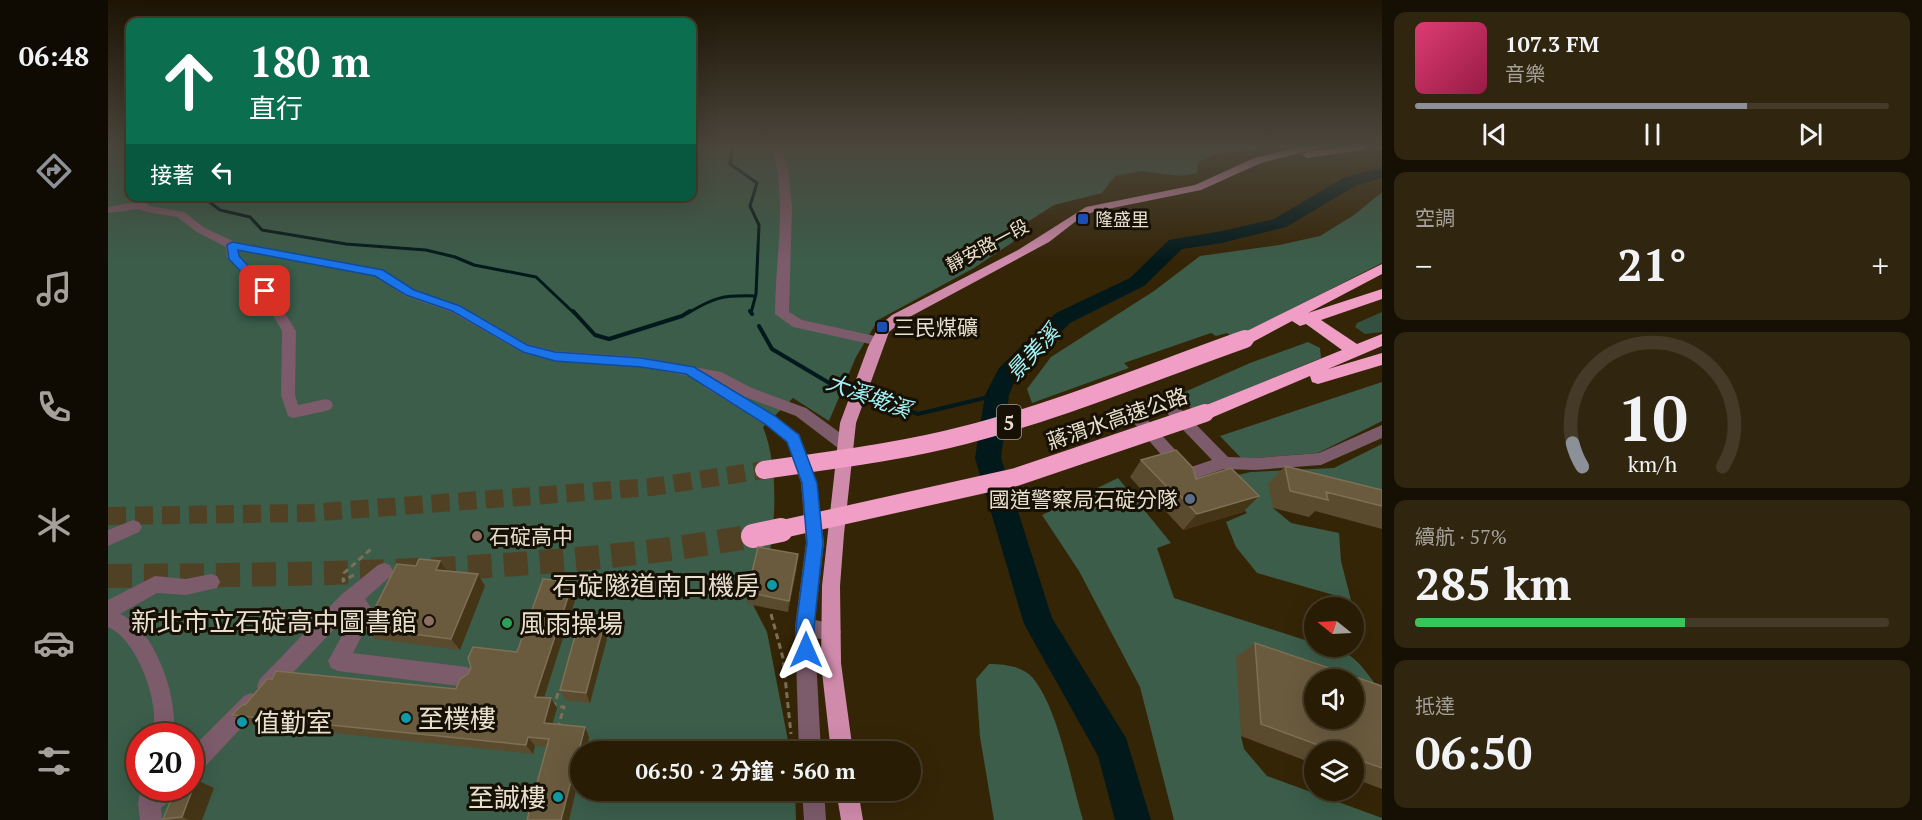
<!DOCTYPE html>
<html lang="zh-TW">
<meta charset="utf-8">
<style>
:root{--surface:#281c05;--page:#30250f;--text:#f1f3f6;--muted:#a5a19a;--line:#443a27;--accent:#8c9099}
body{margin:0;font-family:"PT Serif","Noto Sans TC",serif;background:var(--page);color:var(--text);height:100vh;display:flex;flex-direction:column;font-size:22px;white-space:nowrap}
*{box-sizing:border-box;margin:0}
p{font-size:20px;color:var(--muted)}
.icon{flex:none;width:33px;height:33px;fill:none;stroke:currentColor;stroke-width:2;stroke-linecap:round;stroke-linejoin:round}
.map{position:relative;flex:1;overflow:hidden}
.sheet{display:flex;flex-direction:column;gap:12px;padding:12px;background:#160f03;width:540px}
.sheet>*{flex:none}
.hud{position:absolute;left:18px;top:18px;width:570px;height:183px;border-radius:12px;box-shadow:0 6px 24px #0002,0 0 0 2px var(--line);background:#0b6e4f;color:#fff;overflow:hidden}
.needle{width:39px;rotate:288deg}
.fabs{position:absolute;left:1196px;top:597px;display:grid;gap:12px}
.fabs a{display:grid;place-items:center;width:60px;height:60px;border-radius:50%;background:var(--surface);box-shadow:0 6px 24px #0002,0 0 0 2px var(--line);font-size:30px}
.speed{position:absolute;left:18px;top:723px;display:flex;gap:12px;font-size:30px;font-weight:700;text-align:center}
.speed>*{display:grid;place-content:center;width:78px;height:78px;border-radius:50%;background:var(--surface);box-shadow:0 6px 24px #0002,0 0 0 2px var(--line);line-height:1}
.speed .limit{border:9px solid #d22;background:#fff;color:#111}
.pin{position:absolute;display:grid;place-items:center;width:51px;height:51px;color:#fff;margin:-26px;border-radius:12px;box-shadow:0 3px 9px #0006}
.me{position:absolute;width:66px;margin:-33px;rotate:0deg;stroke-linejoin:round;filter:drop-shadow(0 0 4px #0008)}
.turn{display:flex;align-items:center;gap:21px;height:126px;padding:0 24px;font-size:27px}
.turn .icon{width:78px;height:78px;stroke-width:2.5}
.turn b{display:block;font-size:42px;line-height:51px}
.then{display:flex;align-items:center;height:57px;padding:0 24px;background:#0003;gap:12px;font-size:22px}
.big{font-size:45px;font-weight:700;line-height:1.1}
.sheet .tile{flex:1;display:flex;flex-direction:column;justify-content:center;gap:9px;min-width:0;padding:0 21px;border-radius:12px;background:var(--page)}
.sheet .dial{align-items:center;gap:0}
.dial svg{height:156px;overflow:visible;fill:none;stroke:var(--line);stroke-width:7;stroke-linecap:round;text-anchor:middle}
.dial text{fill:var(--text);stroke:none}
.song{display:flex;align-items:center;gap:18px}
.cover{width:72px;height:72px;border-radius:9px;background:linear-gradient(135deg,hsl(340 70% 55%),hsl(340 70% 35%))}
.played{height:6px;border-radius:3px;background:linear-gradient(90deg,var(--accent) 70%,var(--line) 70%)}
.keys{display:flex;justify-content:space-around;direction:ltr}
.heat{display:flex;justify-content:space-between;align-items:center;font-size:33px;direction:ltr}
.charge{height:9px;border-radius:4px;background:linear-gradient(90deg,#34c759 57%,var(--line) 0)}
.trip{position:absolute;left:462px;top:741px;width:351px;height:60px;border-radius:30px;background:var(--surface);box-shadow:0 6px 24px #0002,0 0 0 2px var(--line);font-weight:700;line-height:60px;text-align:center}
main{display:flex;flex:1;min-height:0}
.menu{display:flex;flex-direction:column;width:108px;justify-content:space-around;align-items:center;background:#100b02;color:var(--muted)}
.menu .icon{width:42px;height:42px}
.menu .active{color:var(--accent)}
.menu b{font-size:27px;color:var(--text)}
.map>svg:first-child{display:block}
</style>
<main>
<nav class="menu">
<b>06:48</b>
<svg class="icon active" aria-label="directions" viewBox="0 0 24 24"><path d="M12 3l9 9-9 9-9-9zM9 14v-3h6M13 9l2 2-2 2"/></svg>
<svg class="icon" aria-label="music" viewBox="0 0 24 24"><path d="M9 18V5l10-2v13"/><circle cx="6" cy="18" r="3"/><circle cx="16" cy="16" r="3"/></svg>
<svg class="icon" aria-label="phone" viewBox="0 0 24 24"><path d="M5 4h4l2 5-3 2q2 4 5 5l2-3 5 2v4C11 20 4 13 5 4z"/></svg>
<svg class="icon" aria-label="climate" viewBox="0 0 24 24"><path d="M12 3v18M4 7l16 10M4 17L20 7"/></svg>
<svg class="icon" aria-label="car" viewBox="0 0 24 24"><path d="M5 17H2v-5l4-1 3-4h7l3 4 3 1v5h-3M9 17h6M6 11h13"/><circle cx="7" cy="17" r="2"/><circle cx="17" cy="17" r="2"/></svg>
<svg class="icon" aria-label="filters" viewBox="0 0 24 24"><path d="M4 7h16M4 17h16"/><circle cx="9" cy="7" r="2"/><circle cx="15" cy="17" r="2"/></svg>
</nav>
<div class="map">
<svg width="1274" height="820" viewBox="0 0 1274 820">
<rect width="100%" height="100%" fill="#352507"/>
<!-- green -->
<path fill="#335040" d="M1274,312V332L1257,334L1247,327L1249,323Z"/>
<!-- forest -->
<path fill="#3b5d4a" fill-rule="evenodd" d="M0,147H22V196H584V147H1173L1108,154L1090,162L1089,173L1072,176L1033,171L1007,176L994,193L946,205L910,228L905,242L866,268L770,320L748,357L721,421L685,398L655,427C671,467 668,525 659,567C657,579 648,591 643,601L659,632L682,751L472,752V790L687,791L688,820H0ZM32,736H82V788H32Z
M1274,192V263L1127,338L1119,333L1108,336L1103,333L1016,363L1021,368L924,403L919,389L943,357L1046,291L1092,256L1171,245L1212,236L1246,215Z
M1200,342L1212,348L1213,358L1086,411L1070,395L1142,363Z
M1274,382V421L1210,453L1134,459L1112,436Z
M1274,444V512L1165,508L1183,523L1231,533L1233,561L1243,600L1149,573L1128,547L1118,522L1139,513L1108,480L1143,472L1226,468Z
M1010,478L1063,543L1049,548L1066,598L1206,643V646C1246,647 1252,665 1274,693L1245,680H1206L1133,736L1136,749L1159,776L1274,818V820H1066L1032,687L971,571L934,515Z
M881,664C896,664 913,666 924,677C950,707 963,781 975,820H886L872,737L868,679Z"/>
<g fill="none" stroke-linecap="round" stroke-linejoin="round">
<!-- stream-far1 -->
<path stroke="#02191b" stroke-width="3" d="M624,147L622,164L649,183L642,206L651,225L648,294L643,313
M90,196L95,197L112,210L142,217L154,230L238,244L318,250L347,257L366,265L428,277L466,313
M580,313C607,297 615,295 647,296"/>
<!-- stream -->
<path stroke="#02191b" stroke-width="4" d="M465,311L487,335L501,339L574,316L582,311
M642,311L644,314
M651,326L664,349L728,387L746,393
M753,395L810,414L889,395"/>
<!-- river -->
<path fill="#02191b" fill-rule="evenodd" d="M1274,168V178L1249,185L1178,227L1114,243L1074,249L1036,286L962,323L908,378L901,395L893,458L944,618L1018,738L1043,820H1007L990,756L916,624L867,458L877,395L891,368L948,313L1022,278L1061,240L1114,231L1166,219L1237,177Z"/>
<!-- highway-tunnel-far1 -->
<path stroke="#504125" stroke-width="18" stroke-dasharray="18 9" stroke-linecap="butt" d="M0,516L201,513L543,487L656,470"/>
<!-- highway-tunnel -->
<path stroke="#504125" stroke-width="24" stroke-dasharray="24 12" stroke-linecap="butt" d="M0,576C179,575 359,573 537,552C573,548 609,542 645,536"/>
<!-- path -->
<path stroke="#7d6f57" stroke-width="3" stroke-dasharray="6 4" stroke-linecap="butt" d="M246,575L235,581L236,573L263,549
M663,614L675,658L683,734
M450,693L446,706L456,707L450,727"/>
<!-- minor -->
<path fill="#7c5b6a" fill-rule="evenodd" d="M664,147H674L680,167L684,208L681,312L694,320L776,338L778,341L776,344L771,346L685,327L667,314C667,258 680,202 664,147Z
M29,196H40L39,204L42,206L76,212L97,228L127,242L275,270L307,290L353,306L419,344L447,351L533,357L613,372L644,388L698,408L742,440L744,444L742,448H730L688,416L632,395L691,434L709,483L716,543L707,620L730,625L733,632L730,639L723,641L707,638L713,752H691L687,627L698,543L693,483L679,441L657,424L596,387L594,383L597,379L533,367L447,361L415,353L343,312L297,296L267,276L130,250L131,256L161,288L188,331L187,395L190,405L218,399L223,401L225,405L223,409L218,411L185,418L180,416L173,395L174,331L152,293L119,257L118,247L89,232L69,217L39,212L31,209L0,213V207L28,202Z
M1056,396L1061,397L1120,457L1147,458L1211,453L1274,425V438L1213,465L1147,470L1116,469L1080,481L1074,479L1019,415L1022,411ZM1054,408L1104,460L1083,467L1037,417Z
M25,520L31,522L34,527L31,532L0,546V530Z
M276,563L282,565L285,571L282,577L257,599L266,612L245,653L359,667L366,670L369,677L366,684L359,687L230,671L223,668L220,661L247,612L243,611L166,693L159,696L152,693L149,686L152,679L233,595L270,565Z
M103,574L109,576L112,582L109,588L78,595L49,593L12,614C47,628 72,701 65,736H44C44,732 46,727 46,722C48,694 27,638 0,627V600L47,576L78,579Z
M143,693L150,696L153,703L150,710L90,774L82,777V750L136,696Z
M33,788H70L67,796L53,808L54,820H32L30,804Z
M694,790H716L718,820H696Z"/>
<!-- major -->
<path fill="#d08bac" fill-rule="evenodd" d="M1192,147H1216L1153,163L1093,190L985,212L972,218L941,242L794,321L781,332L748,423L736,534L732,586L733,663L745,752H723L713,663L714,586L732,423L760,347L771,326L784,315L910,250L978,207L1087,185L1146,158Z
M1235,147H1259L1254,150L1199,158L1194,155L1199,152Z
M1268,147H1274V150L1270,149Z
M728,790H750L755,820H733Z"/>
<!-- highway -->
<path fill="#f19ec6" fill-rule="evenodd" d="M1274,264V274L1200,313L1274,289V299L1213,320L1249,344L1274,334V346L1220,369L1274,353V365L1210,384L1204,382L1202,376L1103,418L1097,420L1091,418L1088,413L1091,408L1234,350L1198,324L1192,326L1184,321L1143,343H1131L1129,339L1131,335Z"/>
<!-- highway-bridge-far1 -->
<path stroke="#f19ec6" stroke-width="18" d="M656,470C723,460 792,452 857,435C953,410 1044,372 1137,339
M666,531L908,477L1097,413"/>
<!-- highway-bridge -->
<path stroke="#f19ec6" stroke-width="24" d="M645,536L673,530"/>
</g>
<!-- wall -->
<path fill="#5b4b2e" d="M1033,460L1088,479L1151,496L1135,512L1075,530L1052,505L1048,506L1022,477Z
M1177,466L1274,490V529L1207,511L1201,517L1165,508L1160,484Z
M689,567L680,612L639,604V592Z
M338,571L377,586L352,650L267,639L257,628Z
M469,594L436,698H443L449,708L444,724L477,727L481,737L478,752H472V773L461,820L439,747L427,746L425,754L140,724L124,715L137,705L348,689L409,652Z
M499,639L482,703L457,700L452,690Z
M1147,643L1274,686V789L1245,778V752H1206V764L1133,736L1128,657Z
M88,780L106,788L94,820H57L55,819Z"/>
<!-- shaded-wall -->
<path fill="#453517" d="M1065,488L1052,505L1048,506L1061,489Z
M1151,496L1135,512L1075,530L1089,514Z
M690,554L689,567L680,612L681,601Z
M332,561L340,573L328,570Z
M370,574L377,586L352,650L343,639Z
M465,582L469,594L433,707L427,697Z
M495,628L499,639L482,703L478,693Z
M443,698L449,708L442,732L436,723Z
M477,727L481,737L478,752H472V773L461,820H453Z
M420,737L427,746L425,754L418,745Z
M88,780L106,788L94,820H81L74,817Z"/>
<!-- building -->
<path fill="#6a5b3f" stroke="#7e7056" stroke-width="1.5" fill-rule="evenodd" d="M1068,450L1085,468L1088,479L1123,468L1151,496L1089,514L1065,488L1061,489L1033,460Z
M1177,466L1274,490V506L1218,492L1220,500L1182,491Z
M650,547L690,554L681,601L639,592Z
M311,559L332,561L328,570L370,574L343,639L257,628L289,564L308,566Z
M435,579L465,582L427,697L443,698L436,723L477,727L453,820H419L441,739L420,737L418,745L124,715L135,704L137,705L159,679H164L168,671L348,689L352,679L360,674L363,667L360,658L365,647L409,652Z
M470,625L495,628L478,693L452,690Z
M1147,643L1274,686V768L1245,758V752H1229L1153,724ZM1206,680H1245V718H1206Z
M88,780L74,817L55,819L68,788H82V781Z"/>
<!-- sky -->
<linearGradient id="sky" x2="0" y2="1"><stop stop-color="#1d1404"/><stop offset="0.56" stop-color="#4b463c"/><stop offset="1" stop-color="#4b463c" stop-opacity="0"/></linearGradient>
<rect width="1274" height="262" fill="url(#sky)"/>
<!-- route -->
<path fill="#1a73e8" stroke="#114b97" stroke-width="1.5" d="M124,242L275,270L306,290L352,306L419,345L447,352L533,358L586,367L667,416L691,435L709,483L715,543L706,627L707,650L704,656L698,658L692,656L689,650L688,627L699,543L694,483L679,442L657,424L578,374L533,367L447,361L415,352L344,311L298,295L267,276L130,250L131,256L163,291L161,293H153L121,259L119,245Z"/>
<!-- markers -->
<g fill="#1a4fb4" stroke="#171005" stroke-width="2">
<rect x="969" y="213" width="12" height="12" rx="3"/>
<rect x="768" y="321" width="12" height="12" rx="3"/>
</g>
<circle fill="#5c6f8a" stroke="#171005" stroke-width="2" cx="1082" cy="499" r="6"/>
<g fill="#8d6e63" stroke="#171005" stroke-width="2">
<circle cx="369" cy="536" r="6"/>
<circle cx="321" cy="621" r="6"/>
</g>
<g fill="#0f9aa8" stroke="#171005" stroke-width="2">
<circle cx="664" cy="585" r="6"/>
<circle cx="298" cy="718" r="6"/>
<circle cx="134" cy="722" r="6"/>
<circle cx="450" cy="797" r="6"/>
</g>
<circle fill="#2e9e5b" stroke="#171005" stroke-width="2" cx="399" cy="623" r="6"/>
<g text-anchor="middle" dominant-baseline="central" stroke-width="6" stroke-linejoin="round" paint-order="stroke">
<!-- far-poi labels -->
<g font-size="18" fill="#e8dfce" stroke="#171005" text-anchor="start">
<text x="987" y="219">隆盛里</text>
</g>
<!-- far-street labels -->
<g font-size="18" fill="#e8dfce" stroke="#171005">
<text transform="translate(879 245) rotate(-28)">靜安路一段</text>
</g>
<!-- shield labels -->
<rect fill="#171005" stroke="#a9a192" stroke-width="1.5" x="889" y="405" width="24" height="34" rx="4.5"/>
<g font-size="20" font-weight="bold" fill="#e8dfce">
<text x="901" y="422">5</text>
</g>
<!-- poi labels -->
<g font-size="21" fill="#e8dfce" stroke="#171005" text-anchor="start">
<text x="786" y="327">三民煤礦</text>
<text x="1070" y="499" text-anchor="end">國道警察局石碇分隊</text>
<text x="381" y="536">石碇高中</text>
</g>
<!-- street labels -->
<g font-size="21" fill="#e8dfce" stroke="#171005">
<text transform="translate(1009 418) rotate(-19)">蔣渭水高速公路</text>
</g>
<!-- water labels -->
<g font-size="22" font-style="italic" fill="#a2f3fa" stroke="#171005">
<text transform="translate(924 352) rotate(-47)">景美溪</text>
<text transform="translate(761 395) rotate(20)">大溪墘溪</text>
</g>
<!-- near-poi labels -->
<g font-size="26" fill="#e8dfce" stroke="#171005" text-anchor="end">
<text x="652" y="585">石碇隧道南口機房</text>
<text x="309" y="621">新北市立石碇高中圖書館</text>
<text x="411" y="623" text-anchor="start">風雨操場</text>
<text x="310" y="718" text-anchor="start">至樸樓</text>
<text x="146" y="722" text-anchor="start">值勤室</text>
<text x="438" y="797">至誠樓</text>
</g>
</g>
</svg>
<div class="fabs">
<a><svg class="needle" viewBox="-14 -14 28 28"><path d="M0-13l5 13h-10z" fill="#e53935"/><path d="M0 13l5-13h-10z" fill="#a5a19a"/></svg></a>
<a><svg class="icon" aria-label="sound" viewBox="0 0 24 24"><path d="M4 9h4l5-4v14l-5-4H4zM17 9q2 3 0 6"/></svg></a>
<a><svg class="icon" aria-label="layers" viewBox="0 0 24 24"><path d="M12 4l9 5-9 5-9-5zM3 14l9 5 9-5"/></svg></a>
</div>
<div class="speed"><div class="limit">20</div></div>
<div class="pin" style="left:157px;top:291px;background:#d93025"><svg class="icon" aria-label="arrive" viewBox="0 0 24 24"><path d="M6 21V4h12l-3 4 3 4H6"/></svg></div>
<svg class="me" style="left:698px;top:650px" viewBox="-20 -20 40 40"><path d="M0-17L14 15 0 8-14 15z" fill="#1a73e8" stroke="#fff" stroke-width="4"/></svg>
<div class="trip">06:50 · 2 分鐘 · 560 m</div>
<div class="hud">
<div class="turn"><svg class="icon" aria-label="ahead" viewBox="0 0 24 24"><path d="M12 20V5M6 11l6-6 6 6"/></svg><div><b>180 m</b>直行</div></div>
<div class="then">接著<svg class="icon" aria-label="left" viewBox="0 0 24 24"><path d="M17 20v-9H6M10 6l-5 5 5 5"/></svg></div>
</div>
</div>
<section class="sheet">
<div class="tile">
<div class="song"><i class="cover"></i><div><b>107.3 FM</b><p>音樂</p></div></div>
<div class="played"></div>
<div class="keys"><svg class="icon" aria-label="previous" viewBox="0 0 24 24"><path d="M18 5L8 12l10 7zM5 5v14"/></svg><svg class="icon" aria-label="pause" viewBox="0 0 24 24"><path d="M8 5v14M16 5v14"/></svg><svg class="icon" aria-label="next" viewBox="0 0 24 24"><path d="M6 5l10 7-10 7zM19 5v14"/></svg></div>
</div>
<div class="tile"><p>空調</p>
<div class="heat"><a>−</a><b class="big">21°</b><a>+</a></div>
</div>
<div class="tile dial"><svg viewBox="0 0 100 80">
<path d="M14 69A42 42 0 1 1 86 69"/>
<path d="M14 69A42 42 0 0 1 9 57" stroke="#8c9099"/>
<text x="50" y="56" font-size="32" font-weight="700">10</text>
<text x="50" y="72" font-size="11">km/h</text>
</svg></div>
<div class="tile"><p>續航 · 57%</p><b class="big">285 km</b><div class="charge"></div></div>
<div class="tile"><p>抵達</p><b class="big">06:50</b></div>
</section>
</main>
